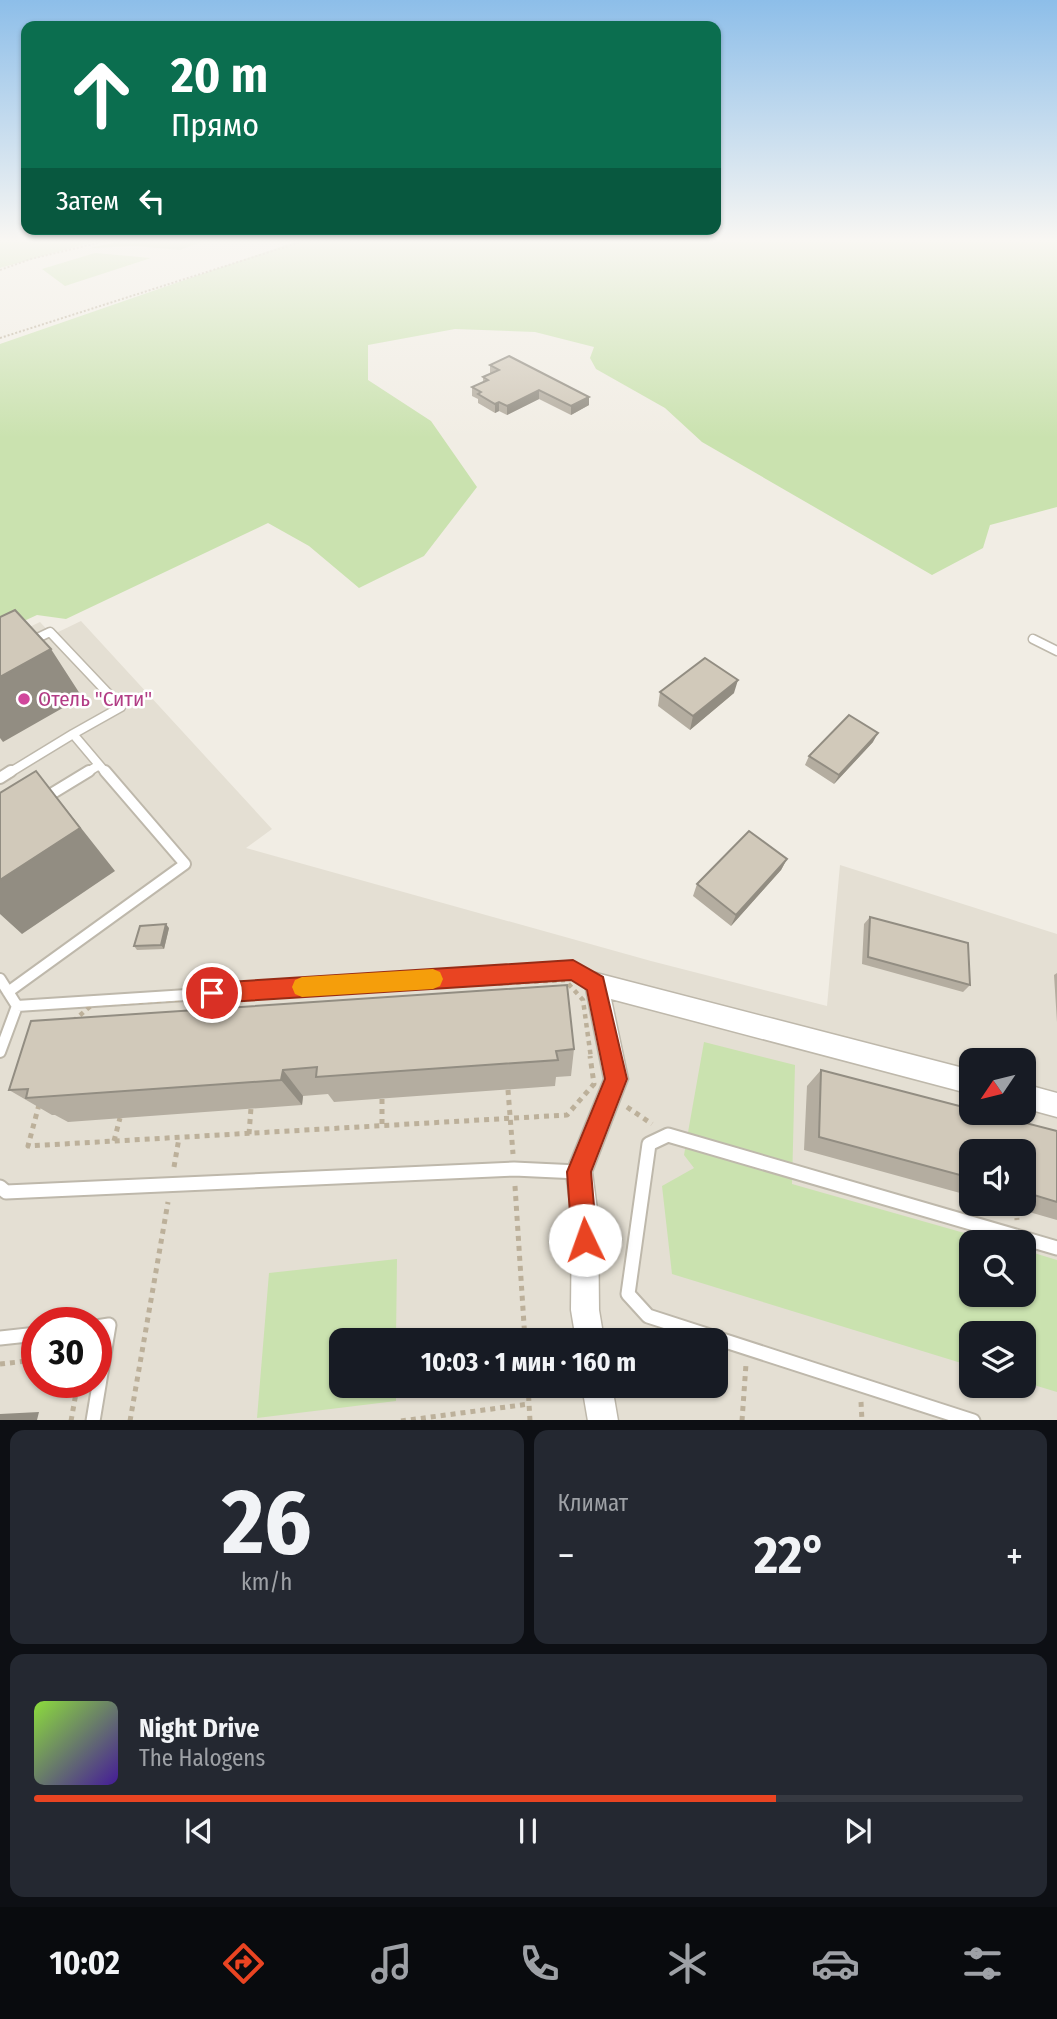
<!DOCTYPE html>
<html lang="ru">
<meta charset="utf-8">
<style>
:root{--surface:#171b24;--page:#242831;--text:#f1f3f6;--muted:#9ea1a6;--line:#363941;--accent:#e94422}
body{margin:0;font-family:"Fira Sans Condensed",sans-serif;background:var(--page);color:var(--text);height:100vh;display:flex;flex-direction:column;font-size:26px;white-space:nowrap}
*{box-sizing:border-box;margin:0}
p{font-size:23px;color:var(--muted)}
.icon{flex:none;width:38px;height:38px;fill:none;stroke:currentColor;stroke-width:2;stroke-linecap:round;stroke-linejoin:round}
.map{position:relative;height:1420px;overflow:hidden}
.details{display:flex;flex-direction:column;gap:10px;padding:10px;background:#0d0f14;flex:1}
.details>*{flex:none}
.hud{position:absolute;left:21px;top:21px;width:700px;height:214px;border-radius:14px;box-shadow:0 2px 5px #0004;background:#0b6e4f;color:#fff;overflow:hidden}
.needle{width:46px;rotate:235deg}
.fabs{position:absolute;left:959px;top:1048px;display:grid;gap:14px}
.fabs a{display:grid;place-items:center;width:77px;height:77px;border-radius:14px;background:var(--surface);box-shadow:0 2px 5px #0004;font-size:35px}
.speed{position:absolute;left:21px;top:1307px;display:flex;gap:14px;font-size:35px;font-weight:700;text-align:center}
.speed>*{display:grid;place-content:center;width:91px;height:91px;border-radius:50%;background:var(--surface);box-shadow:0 2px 5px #0004;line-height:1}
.speed .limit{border:10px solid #d22;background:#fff;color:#111}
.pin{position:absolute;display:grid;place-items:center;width:60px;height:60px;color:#fff;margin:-30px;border:4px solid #fff;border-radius:50%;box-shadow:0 2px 7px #0007}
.me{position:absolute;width:77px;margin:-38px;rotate:357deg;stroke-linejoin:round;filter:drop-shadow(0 0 5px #0008)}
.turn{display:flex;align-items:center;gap:24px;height:147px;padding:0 35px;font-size:32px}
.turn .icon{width:91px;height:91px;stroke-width:2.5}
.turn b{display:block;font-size:49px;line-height:60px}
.then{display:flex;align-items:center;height:66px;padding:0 35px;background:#0003;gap:14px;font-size:26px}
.big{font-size:52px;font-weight:700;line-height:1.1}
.details .card{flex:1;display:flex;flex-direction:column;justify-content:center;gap:10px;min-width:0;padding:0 24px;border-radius:14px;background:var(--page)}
.details .dial{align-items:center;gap:0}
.dial b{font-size:91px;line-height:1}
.song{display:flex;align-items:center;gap:21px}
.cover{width:84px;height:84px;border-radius:10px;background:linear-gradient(135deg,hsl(90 70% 55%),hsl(260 70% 35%))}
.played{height:7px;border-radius:4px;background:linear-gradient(90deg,var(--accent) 75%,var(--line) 75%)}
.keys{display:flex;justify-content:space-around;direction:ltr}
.heat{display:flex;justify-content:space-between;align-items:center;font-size:38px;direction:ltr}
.details .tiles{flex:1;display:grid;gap:10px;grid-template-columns:1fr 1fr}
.card:last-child{grid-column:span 2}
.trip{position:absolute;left:329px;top:1328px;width:399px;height:70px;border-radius:14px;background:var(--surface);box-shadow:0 2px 5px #0004;font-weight:700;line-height:70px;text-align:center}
.tabs{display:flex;height:112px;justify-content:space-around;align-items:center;background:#090b0e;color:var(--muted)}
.tabs .icon{width:49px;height:49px}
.tabs .selected{color:var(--accent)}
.tabs b{font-size:32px;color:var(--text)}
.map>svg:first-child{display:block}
</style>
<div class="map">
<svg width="1057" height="1421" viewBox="0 0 1057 1421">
<rect width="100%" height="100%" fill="#f1ede4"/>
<!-- residential -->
<path fill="#e4dfd3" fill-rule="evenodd" d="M81,621L272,829L246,848L651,961L827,1006L840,865L1057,934V1420H0V641L40,622L52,635ZM971,1060H1024V1113H971ZM971,1152H1024V1204H971ZM971,1242H1024V1295H971ZM37,1323H96V1382H37ZM971,1334H1024V1386H971ZM341,1340H716V1386H341Z"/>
<!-- green -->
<path fill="#cae2af" d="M0,239H104L0,268Z
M133,239H209L180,250L136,246L89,248Z
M303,239H1057V507L990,525L983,548L932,575L702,442L665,408L596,369L590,358L594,347L535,332L455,329L368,345V380L431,421L477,487L424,556L359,588L309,546L268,523L66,619L37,615L0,632V344Z
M95,253L151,258L65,286L42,269Z
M704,1042L795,1065L792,1184L996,1242H971V1295H1024V1250L1057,1260V1392L1024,1382V1334H971V1366L672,1274L662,1186L694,1168L684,1155Z
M397,1259L396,1340H341V1386H396V1401L257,1418L269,1273Z"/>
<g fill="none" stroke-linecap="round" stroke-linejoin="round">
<defs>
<path id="service-far2" d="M1033,639L1057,651
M29,642L50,632L121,707L73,734
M9,773L73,734L106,773
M86,773L99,765"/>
<path id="service-far1" d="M0,778L11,771
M43,799L89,771
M0,979L17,1006
M8,992L185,864L105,771
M0,1052L17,1006L573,970L596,984"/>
<path id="service" d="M0,1187L6,1192L514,1169L578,1172
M0,1338L37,1334
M93,1421L109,1325L96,1327
M973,1421L648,1316L628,1294L649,1144L668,1135L1057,1248"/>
<path id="minor" d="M596,973L971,1070V1094L611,999L628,1079L592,1172L598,1217L599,1310L604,1340H576L571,1310L572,1217L566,1172L604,1079L585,984L588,976Z
M1024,1084L1057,1093V1117L1024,1108Z
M582,1386H612L618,1421H588Z"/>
</defs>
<!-- service-far2 casing -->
<use href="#service-far2" stroke="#beb8ab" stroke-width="11"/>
<!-- service-far1 casing -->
<use href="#service-far1" stroke="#beb8ab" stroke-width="14"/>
<!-- service casing -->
<use href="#service" stroke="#beb8ab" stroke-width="17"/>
<!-- minor casing -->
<use href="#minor" stroke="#beb8ab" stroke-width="3"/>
<!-- path-far2 -->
<path stroke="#bcb09a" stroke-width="2" stroke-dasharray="2 2" stroke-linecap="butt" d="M0,270L31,259L114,239
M0,338L310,239"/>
<!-- path-far1 -->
<path stroke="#bcb09a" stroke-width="4.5" stroke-dasharray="4.5 4.5" stroke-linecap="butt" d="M51,1058L57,1035L93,1004L565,980L583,1000L591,1058"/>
<!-- path -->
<path stroke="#bcb09a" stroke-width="5" stroke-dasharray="5 5" stroke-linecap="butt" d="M52,1056L28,1146L567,1115L594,1084L590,1056
M508,1090L513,1154
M382,1099V1127
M627,1107L652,1124
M249,1134L251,1108
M114,1141L120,1118
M174,1167L179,1138
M515,1186L525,1340
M1016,1208L1017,1220
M0,1364L37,1360
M528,1386L530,1421
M861,1402L862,1421
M71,1421L78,1382
M130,1421L168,1202
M401,1421L529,1404
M742,1421L746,1364"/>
<!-- service-far2 -->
<use href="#service-far2" stroke="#fff" stroke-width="8"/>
<!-- service-far1 -->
<use href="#service-far1" stroke="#fff" stroke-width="10"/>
<!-- service -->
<use href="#service" stroke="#fff" stroke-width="13"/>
<!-- minor -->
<use href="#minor" fill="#fff" fill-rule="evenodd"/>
</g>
<!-- wall -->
<path fill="#b4ada0" d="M490,365L589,405L571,415L539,399L507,415L499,411L495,413L478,403V399L472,396V387L483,382V377L490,374Z
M660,692L734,693L690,730L658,706Z
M873,742L834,784L805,765L809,756Z
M787,859L781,870L731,926L693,896L697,884Z
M870,917L970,985L963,992L862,964L864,924Z
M169,928L164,949L137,950L134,946Z
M1057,973V1022L1054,975Z
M31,1021L574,1049L571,1076L556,1077L555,1086L334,1102L328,1094L303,1096L302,1105L68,1122L55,1115H52L9,1090Z
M821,1070L1057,1131V1220L1001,1204H1024V1152H971V1196L804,1150L807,1086Z"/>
<!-- shaded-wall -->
<path fill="#928d82" d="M539,390V399L507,415V406Z
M589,397V405L571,415V406Z
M499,402V411L495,413V404Z
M51,649L82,697L3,742L0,738V677Z
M738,680L734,693L690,730L693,716Z
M878,733L873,742L834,784L839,775Z
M36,771L115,871L22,934L0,914V880Z
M787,859L781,870L731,926L736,915Z
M166,924L169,928L164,949L161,945Z
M283,1070L303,1096L302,1105L281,1080Z
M39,1412L37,1420H0V1414Z"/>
<!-- building -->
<path fill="#d1c9ba" stroke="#928d82" stroke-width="2" d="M509,356L589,397L571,406L539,390L507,406L499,402L495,404L478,394L481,392L472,387L488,380L483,377L499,370L490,365Z
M15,610L51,649L0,677V617Z
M705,658L738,680L693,716L660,692Z
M849,715L878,733L839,775L809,756Z
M36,771L80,828L0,880V793Z
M749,831L787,859L736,915L697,884Z
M870,917L968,943L970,985L868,957Z
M166,924L161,945L134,946L140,926Z
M567,985L574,1049L556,1051L558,1060L316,1077L317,1067L283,1070L281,1080L26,1098L28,1089L9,1090L31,1021Z
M821,1070L971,1109V1113H987L1057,1131V1202L1024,1192V1152H971V1178L819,1137Z"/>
<!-- sky -->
<linearGradient id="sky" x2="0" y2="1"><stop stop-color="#8dbee9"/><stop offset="0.55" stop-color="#f9f7f3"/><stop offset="1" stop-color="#f9f7f3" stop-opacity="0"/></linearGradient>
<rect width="1057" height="438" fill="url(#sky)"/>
<!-- route -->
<path fill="#e94422" stroke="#972c16" stroke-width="2" d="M573,960L603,977L627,1079L591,1172L597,1240L593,1249L585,1252L576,1249L572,1240L567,1172L605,1079L587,990L571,980L212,1003L204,1000L201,993L204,986L212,983Z"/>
<!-- slow -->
<path fill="#f59e0b" d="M433,969L440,972L443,979L440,986L433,989L302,997L295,994L292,987L295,980L302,977Z"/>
<!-- markers -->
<circle fill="#d1479c" stroke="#fff" stroke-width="2.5" cx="24" cy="699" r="7"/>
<g text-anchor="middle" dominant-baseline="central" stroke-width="5" stroke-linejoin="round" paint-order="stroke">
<!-- hotel labels -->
<g font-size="21" fill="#b23c85" stroke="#fff" text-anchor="start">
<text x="38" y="699">Отель "Сити"</text>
</g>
</g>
</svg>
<div class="fabs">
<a><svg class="needle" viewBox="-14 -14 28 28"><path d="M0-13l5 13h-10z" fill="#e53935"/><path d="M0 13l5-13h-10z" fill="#9ea1a6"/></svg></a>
<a><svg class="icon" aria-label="sound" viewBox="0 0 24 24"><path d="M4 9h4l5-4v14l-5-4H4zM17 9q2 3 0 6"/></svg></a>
<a><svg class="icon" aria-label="search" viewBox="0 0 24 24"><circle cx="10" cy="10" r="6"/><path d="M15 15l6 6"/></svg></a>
<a><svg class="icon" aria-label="layers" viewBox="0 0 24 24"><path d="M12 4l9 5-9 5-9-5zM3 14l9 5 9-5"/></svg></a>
</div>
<div class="speed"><div class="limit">30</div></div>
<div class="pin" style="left:212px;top:993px;background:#d93025"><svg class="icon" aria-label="arrive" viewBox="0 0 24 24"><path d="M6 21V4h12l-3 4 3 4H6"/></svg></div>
<svg class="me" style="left:585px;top:1240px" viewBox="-20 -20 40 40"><circle r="19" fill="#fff"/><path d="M0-13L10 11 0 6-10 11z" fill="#e94422"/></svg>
<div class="trip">10:03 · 1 мин · 160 m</div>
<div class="hud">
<div class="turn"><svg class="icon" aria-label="ahead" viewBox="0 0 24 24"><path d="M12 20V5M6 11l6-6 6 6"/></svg><div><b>20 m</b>Прямо</div></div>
<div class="then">Затем<svg class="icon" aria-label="left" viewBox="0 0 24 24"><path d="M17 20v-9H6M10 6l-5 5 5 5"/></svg></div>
</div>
</div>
<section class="details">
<div class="tiles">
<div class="card dial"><b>26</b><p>km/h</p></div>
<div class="card"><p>Климат</p>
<div class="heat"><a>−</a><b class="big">22°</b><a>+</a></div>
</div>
<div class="card">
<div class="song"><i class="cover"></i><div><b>Night Drive</b><p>The Halogens</p></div></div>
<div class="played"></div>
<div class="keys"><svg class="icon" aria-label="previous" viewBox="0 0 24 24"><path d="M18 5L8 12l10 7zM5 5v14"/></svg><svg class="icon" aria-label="pause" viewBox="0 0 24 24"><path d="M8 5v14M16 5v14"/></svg><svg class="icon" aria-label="next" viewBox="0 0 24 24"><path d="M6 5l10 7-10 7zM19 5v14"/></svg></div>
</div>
</div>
</section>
<nav class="tabs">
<b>10:02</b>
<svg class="icon selected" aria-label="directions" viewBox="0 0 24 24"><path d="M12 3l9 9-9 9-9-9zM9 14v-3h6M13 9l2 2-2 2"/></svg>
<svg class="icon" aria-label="music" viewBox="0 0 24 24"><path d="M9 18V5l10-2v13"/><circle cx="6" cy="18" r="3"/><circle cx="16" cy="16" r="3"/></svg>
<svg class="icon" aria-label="phone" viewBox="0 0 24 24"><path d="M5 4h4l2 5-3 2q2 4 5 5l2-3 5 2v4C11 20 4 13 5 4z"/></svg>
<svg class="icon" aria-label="climate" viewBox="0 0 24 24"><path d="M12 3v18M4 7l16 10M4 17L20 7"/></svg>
<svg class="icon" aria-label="car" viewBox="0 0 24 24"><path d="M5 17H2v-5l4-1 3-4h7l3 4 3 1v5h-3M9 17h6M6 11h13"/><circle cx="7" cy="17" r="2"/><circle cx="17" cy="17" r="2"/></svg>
<svg class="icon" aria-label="filters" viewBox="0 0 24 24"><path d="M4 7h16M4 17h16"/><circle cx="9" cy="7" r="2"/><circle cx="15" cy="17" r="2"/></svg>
</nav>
